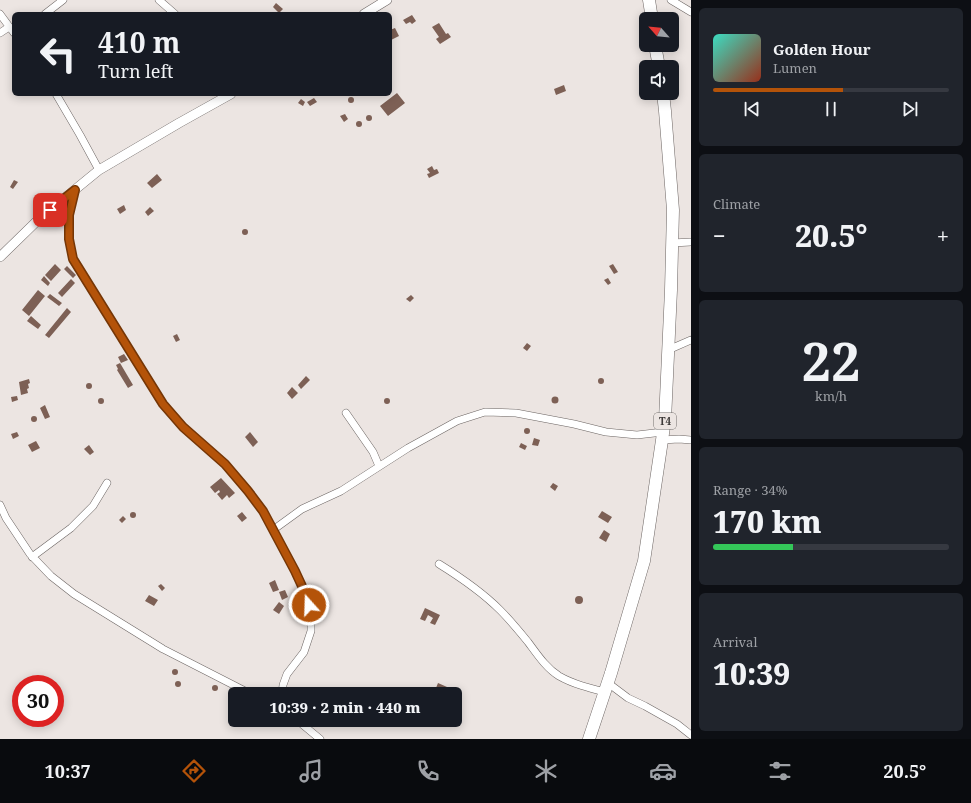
<!DOCTYPE html>
<meta charset="utf-8">
<style>
:root{--surface:#171b24;--page:#20242c;--text:#f1f3f6;--muted:#9ea1a6;--line:#363941;--accent:#b45309}
body{margin:0;font-family:"Noto Serif",serif;background:var(--page);color:var(--text);height:100vh;display:flex;flex-direction:column;font-size:15px;white-space:nowrap}
*{box-sizing:border-box;margin:0}
p{font-size:13px;color:var(--muted)}
.icon{flex:none;width:22px;height:22px;fill:none;stroke:currentColor;stroke-width:2;stroke-linecap:round;stroke-linejoin:round}
.map{position:relative;flex:1;overflow:hidden}
.sheet{display:flex;flex-direction:column;gap:8px;padding:8px;background:#0d0f14;width:280px}
.sheet>*{flex:none}
.banner{position:absolute;left:12px;top:12px;width:380px;height:84px;border-radius:6px;box-shadow:0 2px 10px #0003;background:#171b24;color:var(--text);overflow:hidden}
.needle{width:26px;rotate:297deg}
.controls{position:absolute;left:639px;top:12px;display:grid;gap:8px}
.controls a{display:grid;place-items:center;width:40px;height:40px;border-radius:6px;background:var(--surface);box-shadow:0 2px 10px #0003;font-size:20px}
.speed{position:absolute;left:12px;top:675px;display:flex;gap:8px;font-size:20px;font-weight:700;text-align:center}
.speed>*{display:grid;place-content:center;width:52px;height:52px;border-radius:50%;background:var(--surface);box-shadow:0 2px 10px #0003;line-height:1}
.speed .limit{border:6px solid #d22;background:#fff;color:#111}
.pin{position:absolute;display:grid;place-items:center;width:34px;height:34px;color:#fff;margin:-17px;border-radius:8px;box-shadow:0 2px 6px #0006}
.me{position:absolute;width:44px;margin:-22px;rotate:340deg;stroke-linejoin:round;filter:drop-shadow(0 0 3px #0008)}
.turn{display:flex;align-items:center;gap:14px;height:84px;padding:0 20px;font-size:18px}
.turn .icon{width:52px;height:52px;stroke-width:2.5}
.turn b{display:block;font-size:28px;line-height:34px}
.big{font-size:30px;font-weight:800;line-height:1.1}
.sheet .widget{flex:1;display:flex;flex-direction:column;justify-content:center;gap:6px;min-width:0;padding:0 14px;border-radius:6px;background:var(--page)}
.sheet .dial{align-items:center;gap:0}
.dial b{font-size:52px;line-height:1}
.song{display:flex;align-items:center;gap:12px}
.cover{width:48px;height:48px;border-radius:6px;background:linear-gradient(135deg,hsl(170 70% 55%),hsl(10 70% 35%))}
.played{height:4px;border-radius:2px;background:linear-gradient(90deg,var(--accent) 55%,var(--line) 55%)}
.keys{display:flex;justify-content:space-around;direction:ltr}
.heat{display:flex;justify-content:space-between;align-items:center;font-size:22px;direction:ltr}
.charge{height:6px;border-radius:3px;background:linear-gradient(90deg,#34c759 34%,var(--line) 0)}
.trip{position:absolute;left:228px;top:687px;width:234px;height:40px;border-radius:6px;background:var(--surface);box-shadow:0 2px 10px #0003;font-weight:800;line-height:40px;text-align:center}
.dock{display:flex;height:64px;justify-content:space-around;align-items:center;background:#090b0e;color:var(--muted)}
.dock .icon{width:28px;height:28px}
.dock .on{color:var(--accent)}
.dock b{font-size:18px;color:var(--text)}
main{display:flex;flex:1;min-height:0}
.map>svg:first-child{display:block}
</style>
<main>
<div class="map">
<svg width="691" height="739" viewBox="0 0 691 739">
<rect width="100%" height="100%" fill="#ece5e2"/>
<!-- building -->
<path fill="#7d6055" d="M276,3L283,9L279,13L273,7Z
M412,15L416,21L412,24L410,22L406,24L403,20Z
M439,23L446,34L448,33L451,37L440,44L436,39L439,37L432,27Z
M395,28L399,36L391,40L390,38V30Z
M564,85L566,91L556,95L554,89Z
M397,93L405,103L388,116L380,106Z
M348 100a3 3 0 1 1 6 0a3 3 0 1 1-6 0Z
M314,98L317,102L310,106L307,102Z
M301,99L305,102L303,106L298,103Z
M345,114L348,119L344,122L340,116Z
M366 118a3 3 0 1 1 6 0a3 3 0 1 1-6 0Z
M356 124a3 3 0 1 1 6 0a3 3 0 1 1-6 0Z
M432,166L434,170L437,169L439,173L429,178L427,174L430,173L427,169Z
M157,174L162,180L152,188L147,183Z
M14,180L18,182L13,189L10,187Z
M124,205L126,210L120,214L117,209Z
M150,207L154,211L148,216L145,212Z
M242 232a3 3 0 1 1 6 0a3 3 0 1 1-6 0Z
M55,264L61,270L51,281L45,275Z
M613,264L618,272L614,274L609,266Z
M67,266L76,275L73,278L64,269Z
M44,276L50,283L48,286L41,280Z
M608,278L611,283L608,285L604,280Z
M71,279L75,283L62,297L58,293Z
M38,290L45,296L29,316L22,310Z
M50,294L62,303L59,306L47,297Z
M411,295L414,298L410,302L406,299Z
M67,308L71,312L49,338L45,335Z
M31,316L41,325L38,329L27,321Z
M177,334L180,340L176,342L173,336Z
M527,343L531,346L527,351L523,348Z
M124,354L128,360L121,363L118,357Z
M120,363L133,385L128,388L117,370L118,369L116,365Z
M306,376L310,380L301,389L298,385Z
M598 381a3 3 0 1 1 6 0a3 3 0 1 1-6 0Z
M29,379L30,383L28,384L29,388L27,389L28,393L21,395L19,382Z
M86 386a3 3 0 1 1 6 0a3 3 0 1 1-6 0Z
M292,387L298,393L292,399L287,393Z
M17,396L18,400L12,402L11,397Z
M551.5 400a3.5 3.5 0 1 1 7 0a3.5 3.5 0 1 1-7 0Z
M98 401a3 3 0 1 1 6 0a3 3 0 1 1-6 0Z
M384 401a3 3 0 1 1 6 0a3 3 0 1 1-6 0Z
M45,405L50,417L45,419L40,408Z
M31 419a3 3 0 1 1 6 0a3 3 0 1 1-6 0Z
M524 431a3 3 0 1 1 6 0a3 3 0 1 1-6 0Z
M17,432L19,436L13,439L11,434Z
M250,432L258,442L253,447L245,437Z
M534,438L540,440L538,446L532,445Z
M36,441L40,448L32,452L28,445Z
M521,443L527,446L525,450L519,447Z
M89,445L94,452L90,455L84,449Z
M221,478L235,493L229,498L227,495L222,500L217,494L220,492L219,490L215,493L210,487Z
M553,483L558,486L555,491L550,487Z
M602,511L612,517L608,523L598,517Z
M130 515a3 3 0 1 1 6 0a3 3 0 1 1-6 0Z
M242,512L247,518L242,522L237,516Z
M123,516L126,519L122,523L119,520Z
M604,530L610,534L606,542L599,538Z
M275,580L279,590L273,592L269,583Z
M161,584L165,588L162,591L158,586Z
M285,590L288,597L282,600L279,592Z
M149,595L158,600L154,606L145,601Z
M575 600a4 4 0 1 1 8 0a4 4 0 1 1-8 0Z
M279,602L284,606L279,614L273,610Z
M425,608L440,615L435,625L430,623L433,618L428,615L425,621L420,619Z
M172 672a3 3 0 1 1 6 0a3 3 0 1 1-6 0Z
M175 684a3 3 0 1 1 6 0a3 3 0 1 1-6 0Z
M438,683L447,687L445,692L436,688Z
M212 688a3 3 0 1 1 6 0a3 3 0 1 1-6 0Z
M450,687L455,690L453,694L447,692Z"/>
<g fill="none" stroke-linecap="round" stroke-linejoin="round">
<defs>
<path id="minor" d="M159,0L175,14
M671,0L691,12
M0,14L14,33
M45,14L63,0
M0,33L9,27
M56,94L80,135L99,170
M75,190L69,215V239L73,259L163,404L183,427L225,464L248,491L263,511L295,571L307,597L311,613V631L304,652L287,674L283,685L282,694
M672,243L691,242
M668,350L691,340
M346,413L373,452L379,466
M662,440L679,439L691,440
M0,505L6,518L30,554L51,576L74,594L163,649L251,694
M273,530L302,509L341,491L408,448L457,421L485,412L516,413L574,424L606,432L637,435L663,432
M32,557L71,528L93,506L107,483
M439,564C460,577 483,593 500,610C510,620 519,631 528,642C537,654 546,668 559,676C573,684 589,688 605,692
M608,683L628,698L645,706L677,724L691,735
M297,720L320,739"/>
<path id="tertiary" d="M364,14L387,0
M0,257L39,219L99,170L179,123L231,94"/>
<path id="trunk" d="M649,0L652,19
M655,45L659,67
M589,739L611,673L644,561L665,420L671,290L673,210L665,111L663,93"/>
</defs>
<!-- minor casing -->
<use href="#minor" stroke="#6b6462" stroke-width="8"/>
<!-- tertiary casing -->
<use href="#tertiary" stroke="#6b6462" stroke-width="10"/>
<!-- trunk casing -->
<use href="#trunk" stroke="#6b6462" stroke-width="13"/>
<!-- minor -->
<use href="#minor" stroke="#fff" stroke-width="7"/>
<!-- tertiary -->
<use href="#tertiary" stroke="#fff" stroke-width="9"/>
<!-- trunk -->
<use href="#trunk" stroke="#fff" stroke-width="12"/>
</g>
<g fill="none" stroke-linecap="round" stroke-linejoin="round">
<defs>
<path id="route" d="M50,210L75,190L69,215V239L73,259L163,404L183,427L225,464L248,491L263,511L295,571L307,597L309,605"/>
</defs>
<!-- route casing -->
<use href="#route" stroke="#753606" stroke-width="10"/>
<!-- route -->
<use href="#route" stroke="#b45309" stroke-width="7"/>
</g>
<g text-anchor="middle" dominant-baseline="central" stroke-width="4" stroke-linejoin="round" paint-order="stroke">
<!-- shield labels -->
<rect fill="#ece5e2" stroke="#716d6b" stroke-width="1" x="654" y="413" width="22" height="16" rx="3"/>
<g font-size="10" font-weight="bold" fill="#3c3938">
<text x="665" y="421">T4</text>
</g>
</g>
</svg>
<div class="controls">
<a><svg class="needle" viewBox="-14 -14 28 28"><path d="M0-13l5 13h-10z" fill="#e53935"/><path d="M0 13l5-13h-10z" fill="#9ea1a6"/></svg></a>
<a><svg class="icon" aria-label="sound" viewBox="0 0 24 24"><path d="M4 9h4l5-4v14l-5-4H4zM17 9q2 3 0 6"/></svg></a>
</div>
<div class="speed"><div class="limit">30</div></div>
<div class="pin" style="left:50px;top:210px;background:#d93025"><svg class="icon" aria-label="arrive" viewBox="0 0 24 24"><path d="M6 21V4h12l-3 4 3 4H6"/></svg></div>
<svg class="me" style="left:309px;top:605px" viewBox="-20 -20 40 40"><circle r="17" fill="#b45309" stroke="#fff" stroke-width="3"/><path d="M0-11L8 9 0 5-8 9z" fill="#fff"/></svg>
<div class="trip">10:39 · 2 min · 440 m</div>
<div class="banner">
<div class="turn"><svg class="icon" aria-label="left" viewBox="0 0 24 24"><path d="M17 20v-9H6M10 6l-5 5 5 5"/></svg><div><b>410 m</b>Turn left</div></div>
</div>
</div>
<section class="sheet">
<div class="widget">
<div class="song"><i class="cover"></i><div><b>Golden Hour</b><p>Lumen</p></div></div>
<div class="played"></div>
<div class="keys"><svg class="icon" aria-label="previous" viewBox="0 0 24 24"><path d="M18 5L8 12l10 7zM5 5v14"/></svg><svg class="icon" aria-label="pause" viewBox="0 0 24 24"><path d="M8 5v14M16 5v14"/></svg><svg class="icon" aria-label="next" viewBox="0 0 24 24"><path d="M6 5l10 7-10 7zM19 5v14"/></svg></div>
</div>
<div class="widget"><p>Climate</p>
<div class="heat"><a>−</a><b class="big">20.5°</b><a>+</a></div>
</div>
<div class="widget dial"><b>22</b><p>km/h</p></div>
<div class="widget"><p>Range · 34%</p><b class="big">170 km</b><div class="charge"></div></div>
<div class="widget"><p>Arrival</p><b class="big">10:39</b></div>
</section>
</main>
<nav class="dock">
<b>10:37</b>
<svg class="icon on" aria-label="directions" viewBox="0 0 24 24"><path d="M12 3l9 9-9 9-9-9zM9 14v-3h6M13 9l2 2-2 2"/></svg>
<svg class="icon" aria-label="music" viewBox="0 0 24 24"><path d="M9 18V5l10-2v13"/><circle cx="6" cy="18" r="3"/><circle cx="16" cy="16" r="3"/></svg>
<svg class="icon" aria-label="phone" viewBox="0 0 24 24"><path d="M5 4h4l2 5-3 2q2 4 5 5l2-3 5 2v4C11 20 4 13 5 4z"/></svg>
<svg class="icon" aria-label="climate" viewBox="0 0 24 24"><path d="M12 3v18M4 7l16 10M4 17L20 7"/></svg>
<svg class="icon" aria-label="car" viewBox="0 0 24 24"><path d="M5 17H2v-5l4-1 3-4h7l3 4 3 1v5h-3M9 17h6M6 11h13"/><circle cx="7" cy="17" r="2"/><circle cx="17" cy="17" r="2"/></svg>
<svg class="icon" aria-label="filters" viewBox="0 0 24 24"><path d="M4 7h16M4 17h16"/><circle cx="9" cy="7" r="2"/><circle cx="15" cy="17" r="2"/></svg>
<b>20.5°</b>
</nav>
